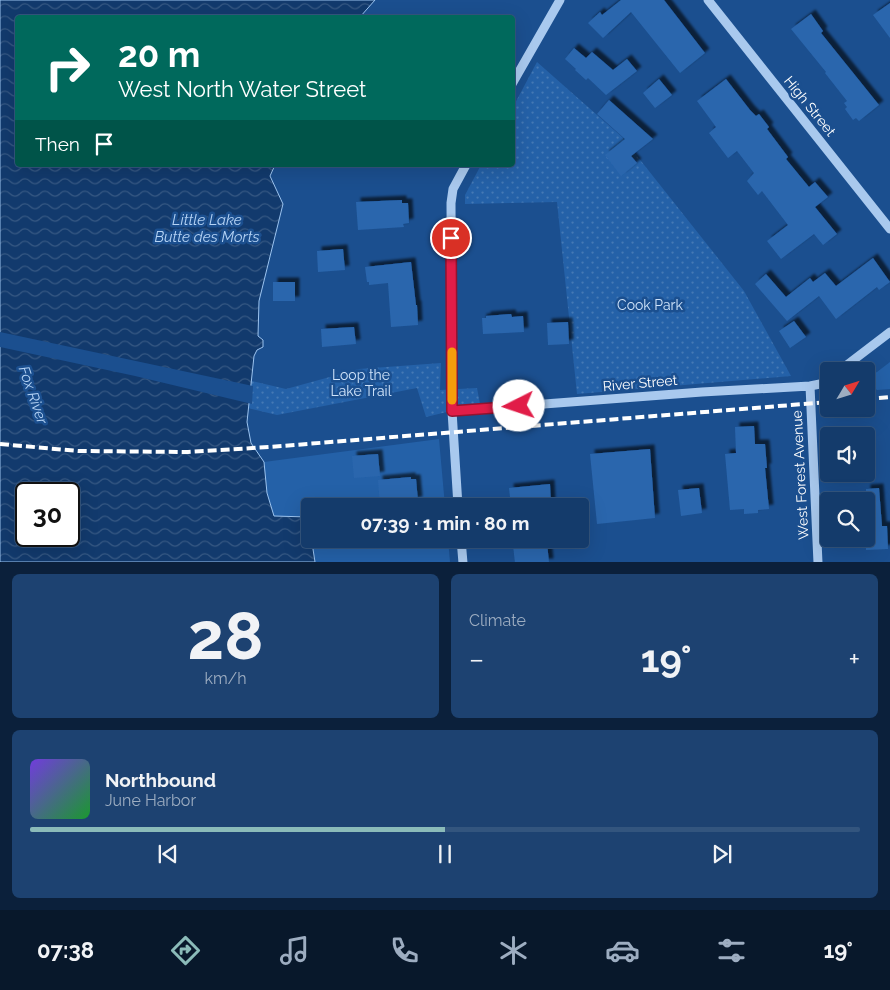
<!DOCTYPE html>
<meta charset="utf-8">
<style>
:root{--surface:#143b6b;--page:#1d4271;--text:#f1f3f6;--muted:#9dadc1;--line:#33557e;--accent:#8bbbb9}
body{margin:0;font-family:Raleway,sans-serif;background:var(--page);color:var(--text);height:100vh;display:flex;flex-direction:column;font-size:19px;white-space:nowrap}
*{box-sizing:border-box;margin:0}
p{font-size:16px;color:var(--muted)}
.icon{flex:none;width:28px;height:28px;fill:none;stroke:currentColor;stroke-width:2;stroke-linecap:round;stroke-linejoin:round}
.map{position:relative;height:562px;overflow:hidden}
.sheet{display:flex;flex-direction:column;gap:12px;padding:12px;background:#0b203b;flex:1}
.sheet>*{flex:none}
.guide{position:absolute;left:15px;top:15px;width:500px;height:152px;border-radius:5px;box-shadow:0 5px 20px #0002,0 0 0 1px var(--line);background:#00695c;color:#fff;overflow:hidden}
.needle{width:32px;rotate:52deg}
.buttons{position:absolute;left:820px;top:362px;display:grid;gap:10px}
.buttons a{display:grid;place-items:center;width:55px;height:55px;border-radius:5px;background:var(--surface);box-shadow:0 5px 20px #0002,0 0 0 1px var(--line);font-size:25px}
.speed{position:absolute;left:15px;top:482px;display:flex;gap:10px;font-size:25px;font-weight:700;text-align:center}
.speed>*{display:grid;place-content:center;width:65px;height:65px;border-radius:50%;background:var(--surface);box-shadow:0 5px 20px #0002,0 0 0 1px var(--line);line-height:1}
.speed .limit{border:2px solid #111;border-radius:8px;background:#fff;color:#111}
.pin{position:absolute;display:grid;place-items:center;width:42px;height:42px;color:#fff;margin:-21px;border:2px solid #fff;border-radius:50%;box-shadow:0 1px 5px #0007}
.me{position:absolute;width:55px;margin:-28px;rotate:266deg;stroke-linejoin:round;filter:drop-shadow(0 0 4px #0008)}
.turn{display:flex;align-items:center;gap:18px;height:105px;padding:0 20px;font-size:22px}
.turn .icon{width:65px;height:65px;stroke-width:2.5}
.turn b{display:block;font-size:35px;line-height:42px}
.then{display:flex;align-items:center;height:48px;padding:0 20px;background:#0003;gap:10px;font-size:19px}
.big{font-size:38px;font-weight:700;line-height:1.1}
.sheet .widget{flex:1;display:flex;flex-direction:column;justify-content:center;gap:8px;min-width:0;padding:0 18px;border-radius:8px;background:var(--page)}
.sheet .dial{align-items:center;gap:0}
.dial b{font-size:65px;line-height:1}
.song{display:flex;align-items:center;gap:15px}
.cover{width:60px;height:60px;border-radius:8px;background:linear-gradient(135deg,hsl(260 70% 55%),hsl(130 70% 35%))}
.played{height:5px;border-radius:2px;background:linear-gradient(90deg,var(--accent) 50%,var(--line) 50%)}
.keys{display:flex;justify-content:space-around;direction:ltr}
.heat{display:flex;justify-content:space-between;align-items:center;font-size:28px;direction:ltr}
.sheet .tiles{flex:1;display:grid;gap:12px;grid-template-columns:1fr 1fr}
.widget:last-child{grid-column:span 2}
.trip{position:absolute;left:301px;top:498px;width:288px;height:50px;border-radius:5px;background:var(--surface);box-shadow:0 5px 20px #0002,0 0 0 1px var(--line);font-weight:700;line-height:50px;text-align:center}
.dock{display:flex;height:80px;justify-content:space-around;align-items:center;background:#08182b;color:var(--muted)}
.dock .icon{width:35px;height:35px}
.dock .on{color:var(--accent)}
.dock b{font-size:22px;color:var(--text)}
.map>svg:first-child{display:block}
</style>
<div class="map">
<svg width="890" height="563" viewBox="0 0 890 563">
<defs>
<pattern id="park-dots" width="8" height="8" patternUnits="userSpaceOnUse" patternTransform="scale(1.25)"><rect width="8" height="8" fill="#2461a8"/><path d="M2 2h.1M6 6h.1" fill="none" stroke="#4579b5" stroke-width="1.8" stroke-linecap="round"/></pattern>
<pattern id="water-waves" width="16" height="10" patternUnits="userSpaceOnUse" patternTransform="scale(1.25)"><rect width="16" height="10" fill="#123a6d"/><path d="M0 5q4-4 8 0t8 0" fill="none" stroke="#365883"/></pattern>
<filter id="shadow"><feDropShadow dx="4.5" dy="-4.5" stdDeviation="1" flood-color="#0009"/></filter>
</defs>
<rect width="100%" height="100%" fill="#1b4f8f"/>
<!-- grass -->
<path fill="#2461a8" d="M890,362V389L877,390L874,387H866V376L877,372Z
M439,439L445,506H310V531L308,517L274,516L267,493L264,462Z
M311,539H448L450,562H315Z"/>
<!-- park -->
<path fill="url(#park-dots)" d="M537,62L622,137L744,291L791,376L577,394L557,202L465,204V195L481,165H512L513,107Z
M0,322L286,389L359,369L441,363L440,390L477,388L480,404L426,417L417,388L277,415L0,349Z"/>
<!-- water -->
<path fill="url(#water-waves)" stroke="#9cc4f0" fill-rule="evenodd" d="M0,0H375L360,17L18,18V165H275L270,176L283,204L259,301L258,336L263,340V347L257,350L254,356L247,422L251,443L264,462L267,493L274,516L308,517L315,562H0ZM26,494H69V536H26Z"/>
<!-- pier -->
<path fill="#1b4f8f" d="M0,332L253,386L252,404L135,376L0,347Z"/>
<!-- building -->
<path fill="#2a66ad" filter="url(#shadow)" d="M621,0H664L705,53L680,73L631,12L603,38L588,23L600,12L602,15Z
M890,3V38L873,15Z
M811,14L823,31L821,33L879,105L859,121L856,118L853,120L845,109L847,107L844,103L847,101L825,73L826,72L791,29Z
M574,48L586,58L592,52L613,70L627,59L637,71L606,95L588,78L586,80L575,70L576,69L565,59Z
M659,79L672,95L655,108L643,93Z
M726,79L750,110L756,116L759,114L769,127L767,129L788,157L786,159L809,187L815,182L828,197L815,207L837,234L823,245L814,234L781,259L767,241L788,225L762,191L758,195L747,181L754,173L737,151L728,158L709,133L716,127L697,101Z
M609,100L653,139L631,156L637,163L621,176L605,155L625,139L597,114Z
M402,200V203H408L409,223L403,224L404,227L358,230L356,202Z
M343,249L345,270L318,272L317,251Z
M873,258L890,282L879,290L877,287L836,319L819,296L787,321L755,284L766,274L786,297L810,278L813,282L825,273L836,286Z
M411,262L416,305H417L418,325L391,327L388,283L369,285V282H367L365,267Z
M273,282H295V301H273Z
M511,314L512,317L523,316L524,332L483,334L482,318H486V316Z
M794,321L806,337L790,348L779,331Z
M568,322L569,344L548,345L547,323Z
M354,327L356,344L322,347L321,329Z
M754,426L755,444H765L767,468H765L769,509L758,510V513L744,514V509L730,510L725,454L736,453L735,427Z
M650,449L655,518L597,524L590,454Z
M378,454L380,476L354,478L352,456Z
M411,477V479H416L418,501L412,502L413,504L380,506L378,480Z
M550,484L551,504L511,506L509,488Z
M699,488L702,513L681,516L678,490Z
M879,488L882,526H887L888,549L866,550V489Z
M547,542L549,563H515L513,545Z"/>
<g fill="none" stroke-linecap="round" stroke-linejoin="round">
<!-- minor -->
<path stroke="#a9c9ee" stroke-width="9" d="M708,0L890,229
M512,84L560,0
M839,371L890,332
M810,386L818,563
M452,411L702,392L810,386L820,384L829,379
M458,506L452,411L451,203L453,189L466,165
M461,539L463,563"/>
<!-- rail -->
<path stroke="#fff" stroke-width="4" stroke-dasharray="9 4" stroke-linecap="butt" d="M866,399L890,397
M0,444L78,451L188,452L269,447L829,402"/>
</g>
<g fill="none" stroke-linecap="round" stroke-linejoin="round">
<defs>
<path id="route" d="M451,238L452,411L519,406"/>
</defs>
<!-- route casing -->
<use href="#route" stroke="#92132f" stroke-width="12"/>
<!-- route -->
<use href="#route" stroke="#e11d48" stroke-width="9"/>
<!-- slow -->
<path stroke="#f59e0b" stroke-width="9" d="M452,352V400"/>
</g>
<g text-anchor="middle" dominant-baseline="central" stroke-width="5" stroke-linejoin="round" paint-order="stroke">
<!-- street labels -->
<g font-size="14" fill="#fff" stroke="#1b4f8f">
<text transform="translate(810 106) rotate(51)">High Street</text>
<text transform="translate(640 383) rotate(-5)">River Street</text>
<text transform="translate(800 475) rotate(-93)">West Forest Avenue</text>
</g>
<!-- park labels -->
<g font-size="14" fill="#cfe3fa" stroke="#1b4f8f">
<text x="650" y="305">Cook Park</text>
<text x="361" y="375">Loop the<tspan x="361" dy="16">Lake Trail</tspan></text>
</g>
<!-- water labels -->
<g font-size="15" font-style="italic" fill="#b5d3f5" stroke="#1b4f8f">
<text x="207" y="220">Little Lake<tspan x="207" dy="17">Butte des Morts</tspan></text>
<text transform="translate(33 395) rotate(71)">Fox River</text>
</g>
</g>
</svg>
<div class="buttons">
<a><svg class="needle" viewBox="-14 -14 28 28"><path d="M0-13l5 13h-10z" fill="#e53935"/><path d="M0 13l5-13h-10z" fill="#9dadc1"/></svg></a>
<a><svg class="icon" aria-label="sound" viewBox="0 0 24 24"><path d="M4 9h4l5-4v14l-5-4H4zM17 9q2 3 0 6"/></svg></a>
<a><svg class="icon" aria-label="search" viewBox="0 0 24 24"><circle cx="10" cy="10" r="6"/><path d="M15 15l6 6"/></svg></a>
</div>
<div class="speed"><div class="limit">30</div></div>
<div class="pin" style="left:451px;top:238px;background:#d93025"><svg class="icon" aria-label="arrive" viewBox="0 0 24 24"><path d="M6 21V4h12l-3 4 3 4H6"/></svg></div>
<svg class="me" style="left:519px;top:406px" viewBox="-20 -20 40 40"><circle r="19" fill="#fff"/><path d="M0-13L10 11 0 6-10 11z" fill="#e11d48"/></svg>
<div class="trip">07:39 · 1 min · 80 m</div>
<div class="guide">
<div class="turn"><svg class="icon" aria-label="right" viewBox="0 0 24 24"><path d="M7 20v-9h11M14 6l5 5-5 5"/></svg><div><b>20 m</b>West North Water Street</div></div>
<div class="then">Then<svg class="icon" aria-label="arrive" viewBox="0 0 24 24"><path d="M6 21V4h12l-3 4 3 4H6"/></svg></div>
</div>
</div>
<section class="sheet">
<div class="tiles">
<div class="widget dial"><b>28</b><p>km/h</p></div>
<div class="widget"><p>Climate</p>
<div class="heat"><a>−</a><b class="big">19°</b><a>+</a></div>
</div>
<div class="widget">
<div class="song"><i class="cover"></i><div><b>Northbound</b><p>June Harbor</p></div></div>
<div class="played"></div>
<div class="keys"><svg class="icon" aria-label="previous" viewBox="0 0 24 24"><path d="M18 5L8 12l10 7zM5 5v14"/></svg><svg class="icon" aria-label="pause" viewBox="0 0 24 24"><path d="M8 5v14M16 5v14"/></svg><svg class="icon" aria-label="next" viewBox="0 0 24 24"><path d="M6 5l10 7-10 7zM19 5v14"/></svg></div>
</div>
</div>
</section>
<nav class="dock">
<b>07:38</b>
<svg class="icon on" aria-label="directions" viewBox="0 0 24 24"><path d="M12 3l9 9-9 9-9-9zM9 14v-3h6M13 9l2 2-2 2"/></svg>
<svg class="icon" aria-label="music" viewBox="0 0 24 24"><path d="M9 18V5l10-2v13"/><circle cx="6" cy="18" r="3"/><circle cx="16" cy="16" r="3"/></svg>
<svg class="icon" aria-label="phone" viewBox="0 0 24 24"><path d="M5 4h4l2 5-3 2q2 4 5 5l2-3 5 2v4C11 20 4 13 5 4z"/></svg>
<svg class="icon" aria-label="climate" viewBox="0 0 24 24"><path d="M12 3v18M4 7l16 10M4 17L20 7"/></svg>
<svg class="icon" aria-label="car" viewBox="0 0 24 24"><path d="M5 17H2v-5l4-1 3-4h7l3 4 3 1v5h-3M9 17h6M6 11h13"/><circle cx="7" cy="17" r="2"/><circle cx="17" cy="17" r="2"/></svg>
<svg class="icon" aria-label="filters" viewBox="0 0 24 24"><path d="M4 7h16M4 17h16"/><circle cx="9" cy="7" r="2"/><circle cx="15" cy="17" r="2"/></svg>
<b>19°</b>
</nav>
